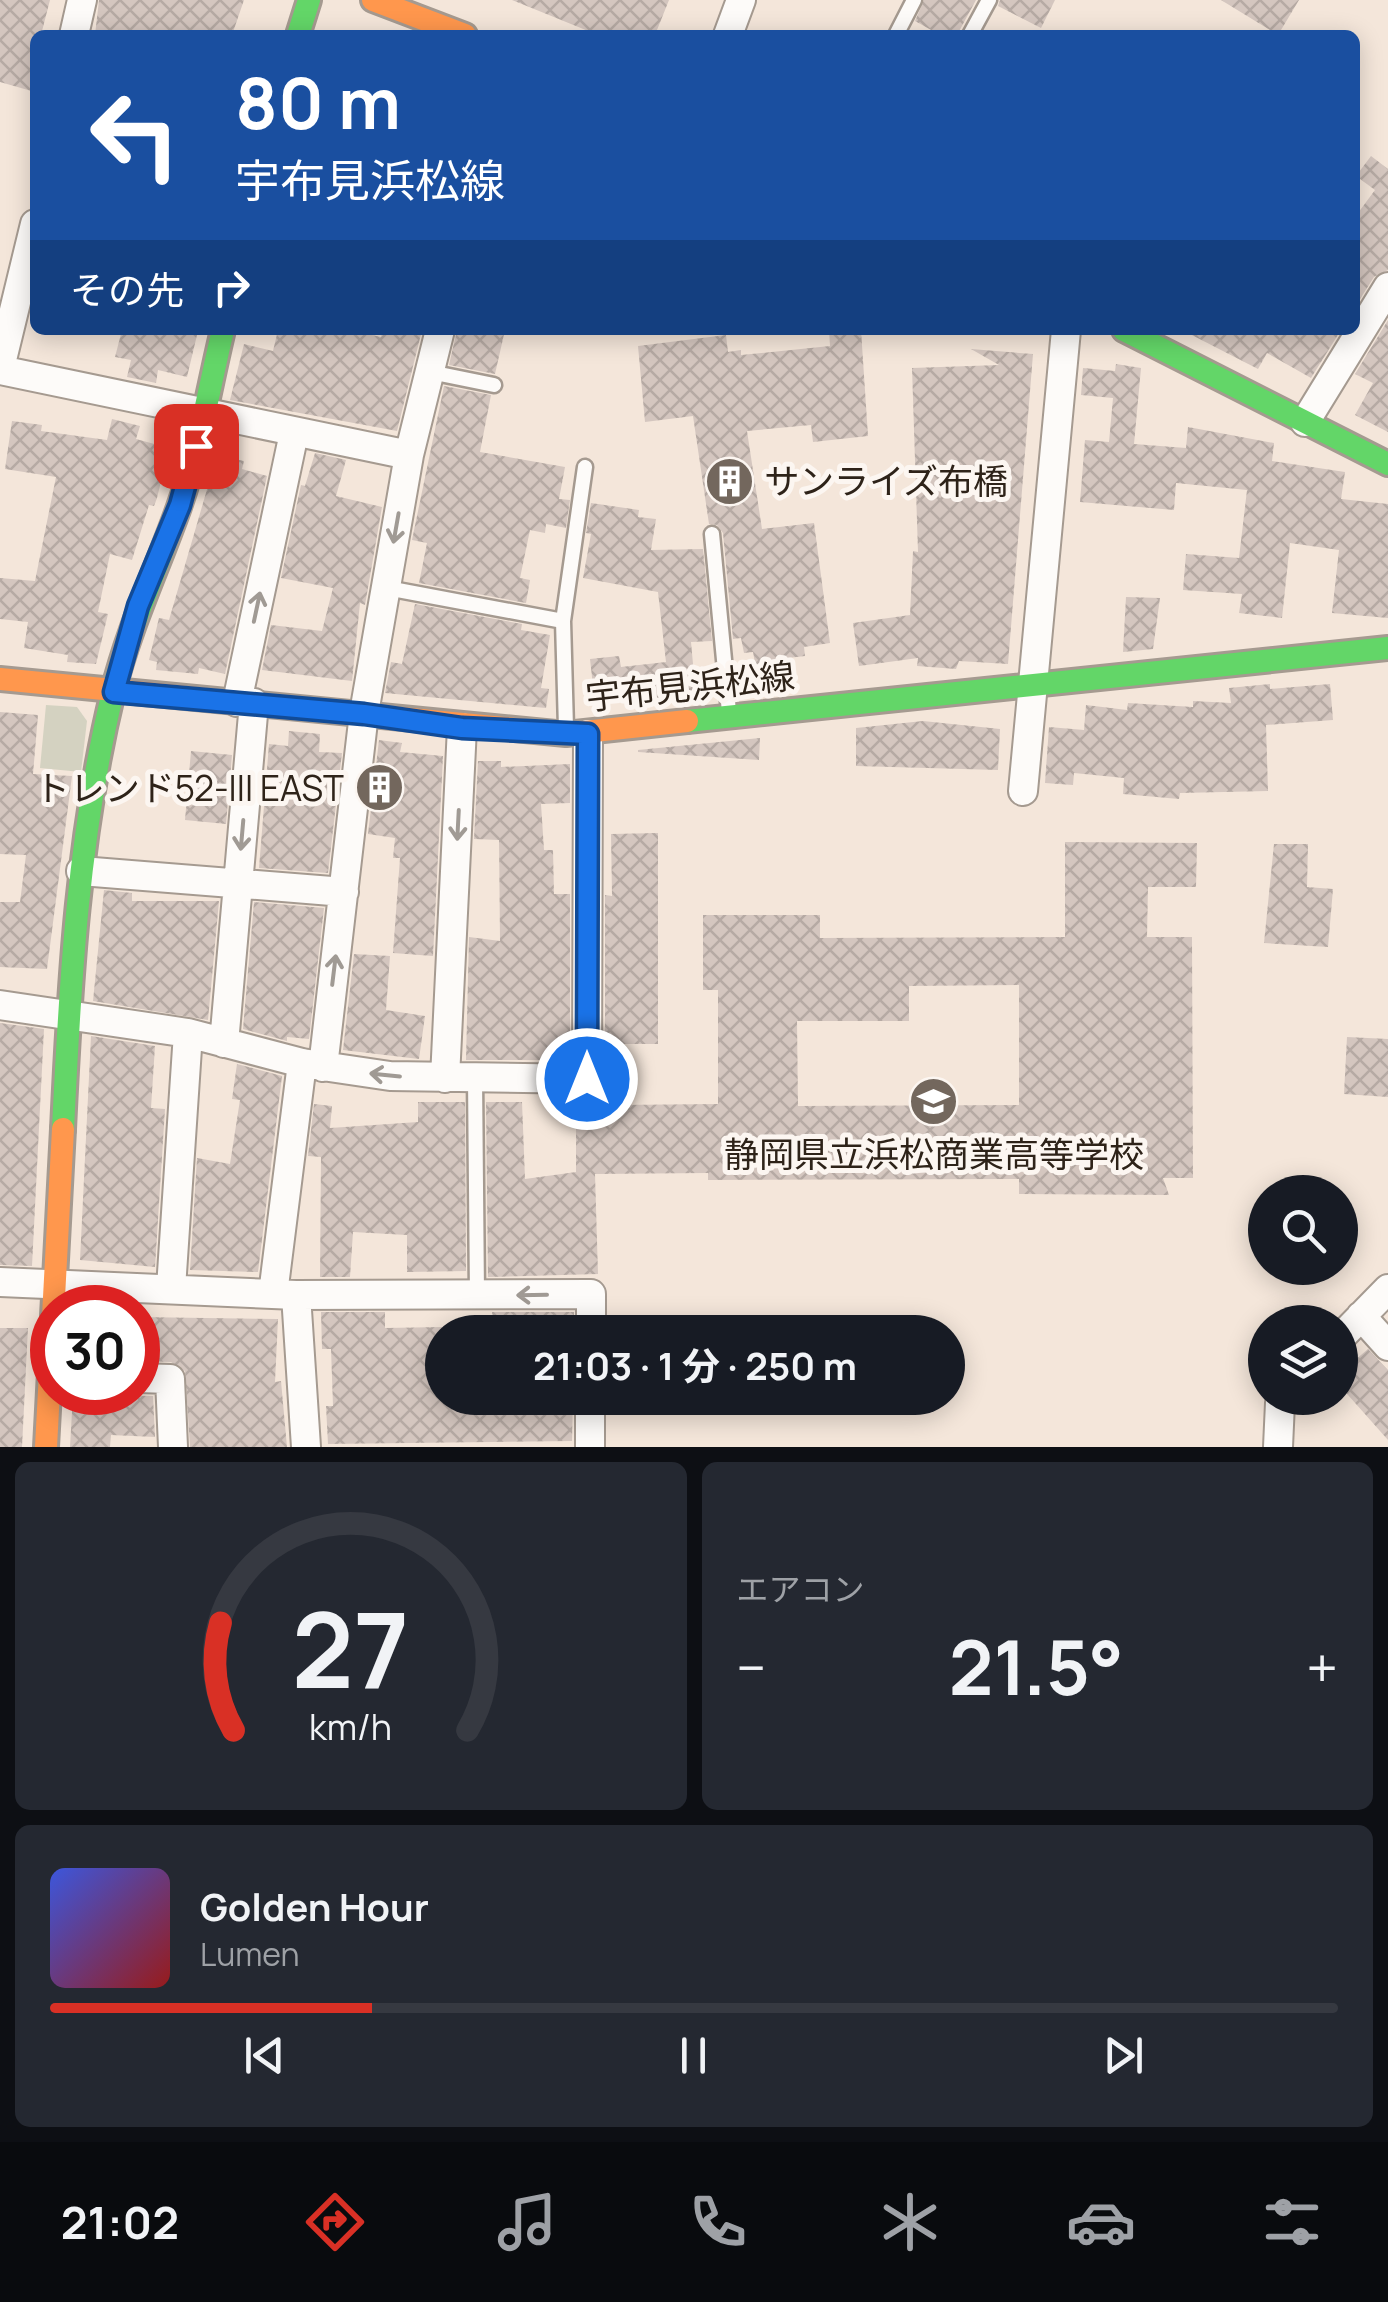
<!DOCTYPE html>
<html lang="ja">
<meta charset="utf-8">
<style>
:root{--surface:#171b24;--page:#242831;--text:#f1f3f6;--muted:#9ea1a6;--line:#363941;--accent:#d93025}
body{margin:0;font-family:Manrope,"Noto Sans JP",sans-serif;background:var(--page);color:var(--text);height:100vh;display:flex;flex-direction:column;font-size:38px;white-space:nowrap}
*{box-sizing:border-box;margin:0}
p{font-size:32px;color:var(--muted)}
.icon{flex:none;width:55px;height:55px;fill:none;stroke:currentColor;stroke-width:2;stroke-linecap:round;stroke-linejoin:round}
.map{position:relative;height:1447px;overflow:hidden}
.drawer{display:flex;flex-direction:column;gap:15px;padding:15px;background:#0d0f14;flex:1}
.drawer>*{flex:none}
.hud{position:absolute;left:30px;top:30px;width:1330px;height:305px;border-radius:15px;box-shadow:0 5px 25px #0003;background:#1a4fa0;color:#fff;overflow:hidden}
.tools{position:absolute;left:1248px;top:1175px;display:grid;gap:20px}
.tools a{display:grid;place-items:center;width:110px;height:110px;border-radius:50%;background:var(--surface);box-shadow:0 5px 25px #0003;font-size:50px}
.speed{position:absolute;left:30px;top:1285px;display:flex;gap:20px;font-size:50px;font-weight:700;text-align:center}
.speed>*{display:grid;place-content:center;width:130px;height:130px;border-radius:50%;background:var(--surface);box-shadow:0 5px 25px #0003;line-height:1}
.speed .limit{border:15px solid #d22;background:#fff;color:#111}
.pin{position:absolute;display:grid;place-items:center;width:85px;height:85px;color:#fff;margin:-42px;border-radius:20px;box-shadow:0 5px 15px #0006}
.me{position:absolute;width:110px;margin:-55px;rotate:0deg;stroke-linejoin:round;filter:drop-shadow(0 0 8px #0008)}
.turn{display:flex;align-items:center;gap:35px;height:210px;padding:0 40px;font-size:45px}
.turn .icon{width:130px;height:130px;stroke-width:2.5}
.turn b{display:block;font-size:70px;line-height:85px}
.then{display:flex;align-items:center;height:95px;padding:0 40px;background:#0003;gap:20px;font-size:38px}
.big{font-size:75px;font-weight:700;line-height:1.1}
.drawer .widget{flex:1;display:flex;flex-direction:column;justify-content:center;gap:15px;min-width:0;padding:0 35px;border-radius:15px;background:var(--page)}
.drawer .dial{align-items:center;gap:0}
.dial svg{height:260px;overflow:visible;fill:none;stroke:var(--line);stroke-width:7;stroke-linecap:round;text-anchor:middle}
.dial text{fill:var(--text);stroke:none}
.song{display:flex;align-items:center;gap:30px}
.cover{width:120px;height:120px;border-radius:15px;background:linear-gradient(135deg,hsl(230 70% 55%),hsl(0 70% 35%))}
.played{height:10px;border-radius:5px;background:linear-gradient(90deg,var(--accent) 25%,var(--line) 25%)}
.keys{display:flex;justify-content:space-around;direction:ltr}
.heat{display:flex;justify-content:space-between;align-items:center;font-size:55px;direction:ltr}
.drawer .tiles{flex:1;display:grid;gap:15px;grid-template-columns:1fr 1fr}
.widget:last-child{grid-column:span 2}
.trip{position:absolute;left:425px;top:1315px;width:540px;height:100px;border-radius:50px;background:var(--surface);box-shadow:0 5px 25px #0003;font-weight:700;line-height:100px;text-align:center}
.menu{display:flex;height:160px;justify-content:space-around;align-items:center;background:#090b0e;color:var(--muted)}
.menu .icon{width:70px;height:70px}
.menu .current{color:var(--accent)}
.menu b{font-size:45px;color:var(--text)}
.map>svg:first-child{display:block}
</style>
<div class="map">
<svg width="1388" height="1447" viewBox="0 0 1388 1447">
<defs>
<pattern id="building-cross-hatch" width="8" height="8" patternUnits="userSpaceOnUse" patternTransform="scale(2.5)"><rect width="8" height="8" fill="#d4c6bf"/><path d="M0 0l8 8M0 8l8-8" fill="none" stroke="#b6aaa4"/></pattern>
</defs>
<rect width="100%" height="100%" fill="#f4e6da"/>
<!-- green -->
<path fill="#d4d2c1" d="M46,705L77,707L87,721L81,772L40,768Z"/>
<!-- building -->
<path fill="url(#building-cross-hatch)" fill-rule="evenodd" d="M0,0H50L41,35H35V92L0,82Z
M99,0H244L232,35H95Z
M512,0H669L655,35H598Z
M924,0H976L957,35H940L915,21Z
M1000,0H1055L1041,28L998,6Z
M1221,0H1299L1278,35Z
M1371,156L1388,169V270L1374,277L1355,307V217L1375,190L1356,176Z
M1388,320V432L1355,415L1373,383L1355,374Z
M122,330H175L197,335L187,377L158,370L156,383L127,377L131,360L115,357Z
M278,330H350L381,337L383,330H422L397,431L230,400L244,344L273,351Z
M457,330H505L495,374L449,365Z
M829,330H861L868,436L813,442L811,425L747,431L762,529L814,523L830,643L804,647L805,656L788,658L790,671L757,674L753,652L744,653L741,638L733,639L723,533L717,525L709,524L693,416L645,422L638,346L726,335L728,352L741,350V355L830,346Z
M1182,330H1341L1311,378L1267,353L1258,369Z
M971,349L1033,354L1008,664L959,661L956,669L917,666L918,658L859,666L853,623L910,615L913,551L918,552L912,368L999,365Z
M1116,364L1141,368L1134,444L1186,448L1188,427L1274,443L1272,461L1345,472L1341,499L1388,504V618L1332,613L1339,550L1290,543L1282,618L1239,613L1242,594L1183,590L1186,554L1239,558L1247,490L1176,483L1174,510L1080,502L1085,440L1109,442L1113,398L1081,395L1083,368L1115,371Z
M444,386L491,395L480,452L565,467L559,499L570,500L566,528L546,524L545,533L530,530L520,578L530,580L526,603L419,583L427,543L412,540Z
M112,419L140,426L136,439L169,448L157,498L154,506L149,505L132,560L110,554L98,612L108,614L96,664L67,662L68,655L24,648L28,622L0,619V578L35,581L56,477L5,469L12,421L42,425L41,431L107,440Z
M315,453L346,460L336,496L382,507L365,605L360,603L352,681L262,670L271,625L322,631L333,588L281,578L301,485L305,486Z
M217,455L244,461L242,469L267,476L225,674L199,668L198,674L156,670L157,662L149,660L158,622L159,618L169,620Z
M591,503L639,510L638,517L656,519L651,550L703,549L712,641L691,642L696,697L595,704L590,659L619,656L621,667L666,662L658,592L583,578L591,534L586,533Z
M1126,597L1160,598L1153,649L1123,652Z
M415,604L522,624L521,630L550,635L541,688L549,689L546,708L385,693L391,662L402,664Z
M1270,684V689L1330,684L1333,720L1266,725L1268,791L1180,793L1179,799L1123,794L1124,778L1074,773L1073,785L1045,783L1049,727L1084,730L1086,705L1127,710L1128,703L1193,707V701L1231,703L1229,688Z
M0,712L38,715L33,774L72,776L47,969L0,967V902H20L26,855L0,854Z
M923,721L1000,729L998,770L856,766V728Z
M289,731L320,734L319,752L342,753L328,873L259,868L269,744L288,746Z
M760,738L759,760L638,752V750Z
M379,740L402,743L400,752L443,756L433,956L393,953L400,858H393L395,838L368,834Z
M191,751L232,755L226,824L185,820Z
M478,761H501V767L570,764V803L541,804L544,850H553L554,894H570V1060H466L469,937L500,941L499,840L474,839Z
M658,833V1044H605V895L612,896L611,834Z
M1065,842L1197,843L1196,887H1148L1147,937H1192L1193,1178H1163L1169,1195L1019,1194V1179L708,1180V1173L595,1174L598,1274L488,1277L486,1102H522L525,1179L576,1172V1121L615,1120V1105L718,1104V990H703V915H820V938L1065,937ZM1019,985V1105L798,1106L797,1021H909V986Z
M1274,844H1308L1307,887L1333,889L1328,947L1264,943Z
M104,890L132,893V901H219L208,1020L93,1001Z
M254,902L324,908L309,1039L287,1037V1041L243,1029Z
M354,954L390,956L386,1010L425,1016L419,1059L343,1050Z
M0,1023L44,1029L32,1266L0,1265Z
M91,1036L155,1046L151,1108L165,1109L155,1267L80,1260Z
M1347,1037L1388,1039V1097L1344,1094Z
M237,1064L282,1076L258,1272L190,1270L197,1158L230,1164L240,1100L232,1099Z
M418,1102H465L466,1271L407,1272V1235L353,1232L350,1277H320L321,1157L308,1156L314,1104L332,1106L330,1128L418,1122Z
M321,1312H385V1328L442,1327V1398H573L572,1441L328,1444L326,1406H333L331,1349H322Z
M492,1312H574V1332H494Z
M138,1317L278,1319L275,1382L281,1381L287,1447H190L185,1371L171,1362L138,1361Z
M0,1328H28L22,1447H0Z
M1368,1349L1388,1370V1440L1340,1386V1373Z
M73,1394L153,1396L155,1437L111,1435L110,1447H70Z"/>
<g fill="none" stroke-linecap="round" stroke-linejoin="round">
<defs>
<path id="lane" d="M896,35L914,0
M970,35L989,0
M430,372L494,385
M712,534L729,712
M387,588L563,621
M566,728L563,621L585,467
M475,1078L477,1295"/>
<path id="street" d="M74,35L82,0
M728,35L741,0
M0,368L35,224
M0,370L409,455
M1305,422L1388,287
M237,702L294,433
M1023,791L1066,330
M81,871L344,892
M0,1005L188,1033L302,1063L390,1076L587,1079L588,734
M224,1043L254,703
M323,1067L364,713L409,455L440,330
M445,1078L462,727
M0,1282L296,1295L591,1294V1332
M171,1288L188,1033
M273,1294L302,1063
M296,1295L306,1447
M1361,1316L1388,1346
M1340,1338L1388,1289
M138,1378L170,1379L173,1447
M590,1447V1398
M1278,1447L1280,1403L1285,1398"/>
<path id="fast" d="M298,35L309,0
M1124,330L1388,464
M687,721L1388,648
M63,1129C70,982 78,835 113,692C129,627 157,569 179,507C199,450 209,388 223,330"/>
<path id="slow" d="M373,0L465,35
M0,679L566,734L687,721
M46,1447L63,1129"/>
</defs>
<!-- lane casing -->
<use href="#lane" stroke="#a59a90" stroke-width="19"/>
<!-- street casing -->
<use href="#street" stroke="#a59a90" stroke-width="32"/>
<!-- fast casing -->
<use href="#fast" stroke="#a59a90" stroke-width="28"/>
<!-- slow casing -->
<use href="#slow" stroke="#a59a90" stroke-width="28"/>
<!-- lane -->
<use href="#lane" stroke="#fdfbf9" stroke-width="14"/>
<!-- street -->
<use href="#street" stroke="#fdfbf9" stroke-width="28"/>
<!-- fast -->
<use href="#fast" stroke="#63d668" stroke-width="22"/>
<!-- slow -->
<use href="#slow" stroke="#ff974d" stroke-width="22"/>
</g>
<!-- one-way arrows -->
<defs><path id="oneway-shaft" d="M-6 0H5M1.5-3L5.5 0L1.5 3" fill="none" stroke-width="1.6" stroke-linecap="round" stroke-linejoin="round" transform="scale(2.5)"/></defs>
<g stroke="#a09a94">
<use href="#oneway-shaft" transform="translate(396 528) rotate(100)"/>
<use href="#oneway-shaft" transform="translate(257 607) rotate(-78)"/>
<use href="#oneway-shaft" transform="translate(458 825) rotate(93)"/>
<use href="#oneway-shaft" transform="translate(242 835) rotate(95)"/>
<use href="#oneway-shaft" transform="translate(334 970) rotate(-83)"/>
<use href="#oneway-shaft" transform="translate(385 1075) rotate(-174)"/>
<use href="#oneway-shaft" transform="translate(532 1295) rotate(179)"/>
</g>
<g fill="none" stroke-linecap="round" stroke-linejoin="round">
<defs>
<path id="route" d="M196,446L180,505L138,606L114,692L364,714L462,728L588,734L587,1079"/>
</defs>
<!-- route casing -->
<use href="#route" stroke="#114b97" stroke-width="25"/>
<!-- route -->
<use href="#route" stroke="#1a73e8" stroke-width="18"/>
</g>
<!-- icons -->
<defs>
<symbol id="building-disc" viewBox="-11 -11 22 22"><circle r="9.5" fill="#73675d" stroke="#fcf6f1"/><path d="M-4-6H4V6H1V3H-1V6H-4ZM-2.5-4.3h1.7v1.8h-1.7ZM.8-4.3h1.7v1.8H.8ZM-2.5-1h1.7V.8h-1.7ZM.8-1h1.7V.8H.8Z" fill="#fff"/></symbol>
<symbol id="school-disc" viewBox="-11 -11 22 22"><circle r="9.5" fill="#73675d" stroke="#fcf6f1"/><path d="M0-5L7-2L0 1L-7-2ZM-4 1L0 2.5L4 1V4Q0 6-4 4Z" fill="#fff"/></symbol>
</defs>
<g fill-rule="evenodd">
<use href="#building-disc" x="702" y="454" width="55" height="55"/>
<use href="#building-disc" x="352" y="760" width="55" height="55"/>
<use href="#school-disc" x="906" y="1074" width="55" height="55"/>
</g>
<g text-anchor="middle" dominant-baseline="central" stroke-width="10" stroke-linejoin="round" paint-order="stroke">
<!-- poi labels -->
<g font-size="35" fill="#2e2319" stroke="#fcf6f1" text-anchor="start">
<text x="764" y="481">サンライズ布橋</text>
<text x="344" y="788" text-anchor="end">トレンド52-III EAST</text>
<text x="934" y="1154" text-anchor="middle">静岡県立浜松商業高等学校</text>
</g>
<!-- street labels -->
<g font-size="35" fill="#2e2319" stroke="#fcf6f1">
<text transform="translate(690 686) rotate(-6)">宇布見浜松線</text>
</g>
</g>
</svg>
<div class="tools">
<a><svg class="icon" aria-label="search" viewBox="0 0 24 24"><circle cx="10" cy="10" r="6"/><path d="M15 15l6 6"/></svg></a>
<a><svg class="icon" aria-label="layers" viewBox="0 0 24 24"><path d="M12 4l9 5-9 5-9-5zM3 14l9 5 9-5"/></svg></a>
</div>
<div class="speed"><div class="limit">30</div></div>
<div class="pin" style="left:196px;top:446px;background:#d93025"><svg class="icon" aria-label="arrive" viewBox="0 0 24 24"><path d="M6 21V4h12l-3 4 3 4H6"/></svg></div>
<svg class="me" style="left:587px;top:1079px" viewBox="-20 -20 40 40"><circle r="17" fill="#1a73e8" stroke="#fff" stroke-width="3"/><path d="M0-11L8 9 0 5-8 9z" fill="#fff"/></svg>
<div class="trip">21:03 · 1 分 · 250 m</div>
<div class="hud">
<div class="turn"><svg class="icon" aria-label="left" viewBox="0 0 24 24"><path d="M17 20v-9H6M10 6l-5 5 5 5"/></svg><div><b>80 m</b>宇布見浜松線</div></div>
<div class="then">その先<svg class="icon" aria-label="right" viewBox="0 0 24 24"><path d="M7 20v-9h11M14 6l5 5-5 5"/></svg></div>
</div>
</div>
<section class="drawer">
<div class="tiles">
<div class="widget dial"><svg viewBox="0 0 100 80">
<path d="M14 69A42 42 0 1 1 86 69"/>
<path d="M14 69A42 42 0 0 1 10 36" stroke="#d93025"/>
<text x="50" y="56" font-size="32" font-weight="700">27</text>
<text x="50" y="72" font-size="11">km/h</text>
</svg></div>
<div class="widget"><p>エアコン</p>
<div class="heat"><a>−</a><b class="big">21.5°</b><a>+</a></div>
</div>
<div class="widget">
<div class="song"><i class="cover"></i><div><b>Golden Hour</b><p>Lumen</p></div></div>
<div class="played"></div>
<div class="keys"><svg class="icon" aria-label="previous" viewBox="0 0 24 24"><path d="M18 5L8 12l10 7zM5 5v14"/></svg><svg class="icon" aria-label="pause" viewBox="0 0 24 24"><path d="M8 5v14M16 5v14"/></svg><svg class="icon" aria-label="next" viewBox="0 0 24 24"><path d="M6 5l10 7-10 7zM19 5v14"/></svg></div>
</div>
</div>
</section>
<nav class="menu">
<b>21:02</b>
<svg class="icon current" aria-label="directions" viewBox="0 0 24 24"><path d="M12 3l9 9-9 9-9-9zM9 14v-3h6M13 9l2 2-2 2"/></svg>
<svg class="icon" aria-label="music" viewBox="0 0 24 24"><path d="M9 18V5l10-2v13"/><circle cx="6" cy="18" r="3"/><circle cx="16" cy="16" r="3"/></svg>
<svg class="icon" aria-label="phone" viewBox="0 0 24 24"><path d="M5 4h4l2 5-3 2q2 4 5 5l2-3 5 2v4C11 20 4 13 5 4z"/></svg>
<svg class="icon" aria-label="climate" viewBox="0 0 24 24"><path d="M12 3v18M4 7l16 10M4 17L20 7"/></svg>
<svg class="icon" aria-label="car" viewBox="0 0 24 24"><path d="M5 17H2v-5l4-1 3-4h7l3 4 3 1v5h-3M9 17h6M6 11h13"/><circle cx="7" cy="17" r="2"/><circle cx="17" cy="17" r="2"/></svg>
<svg class="icon" aria-label="filters" viewBox="0 0 24 24"><path d="M4 7h16M4 17h16"/><circle cx="9" cy="7" r="2"/><circle cx="15" cy="17" r="2"/></svg>
</nav>
